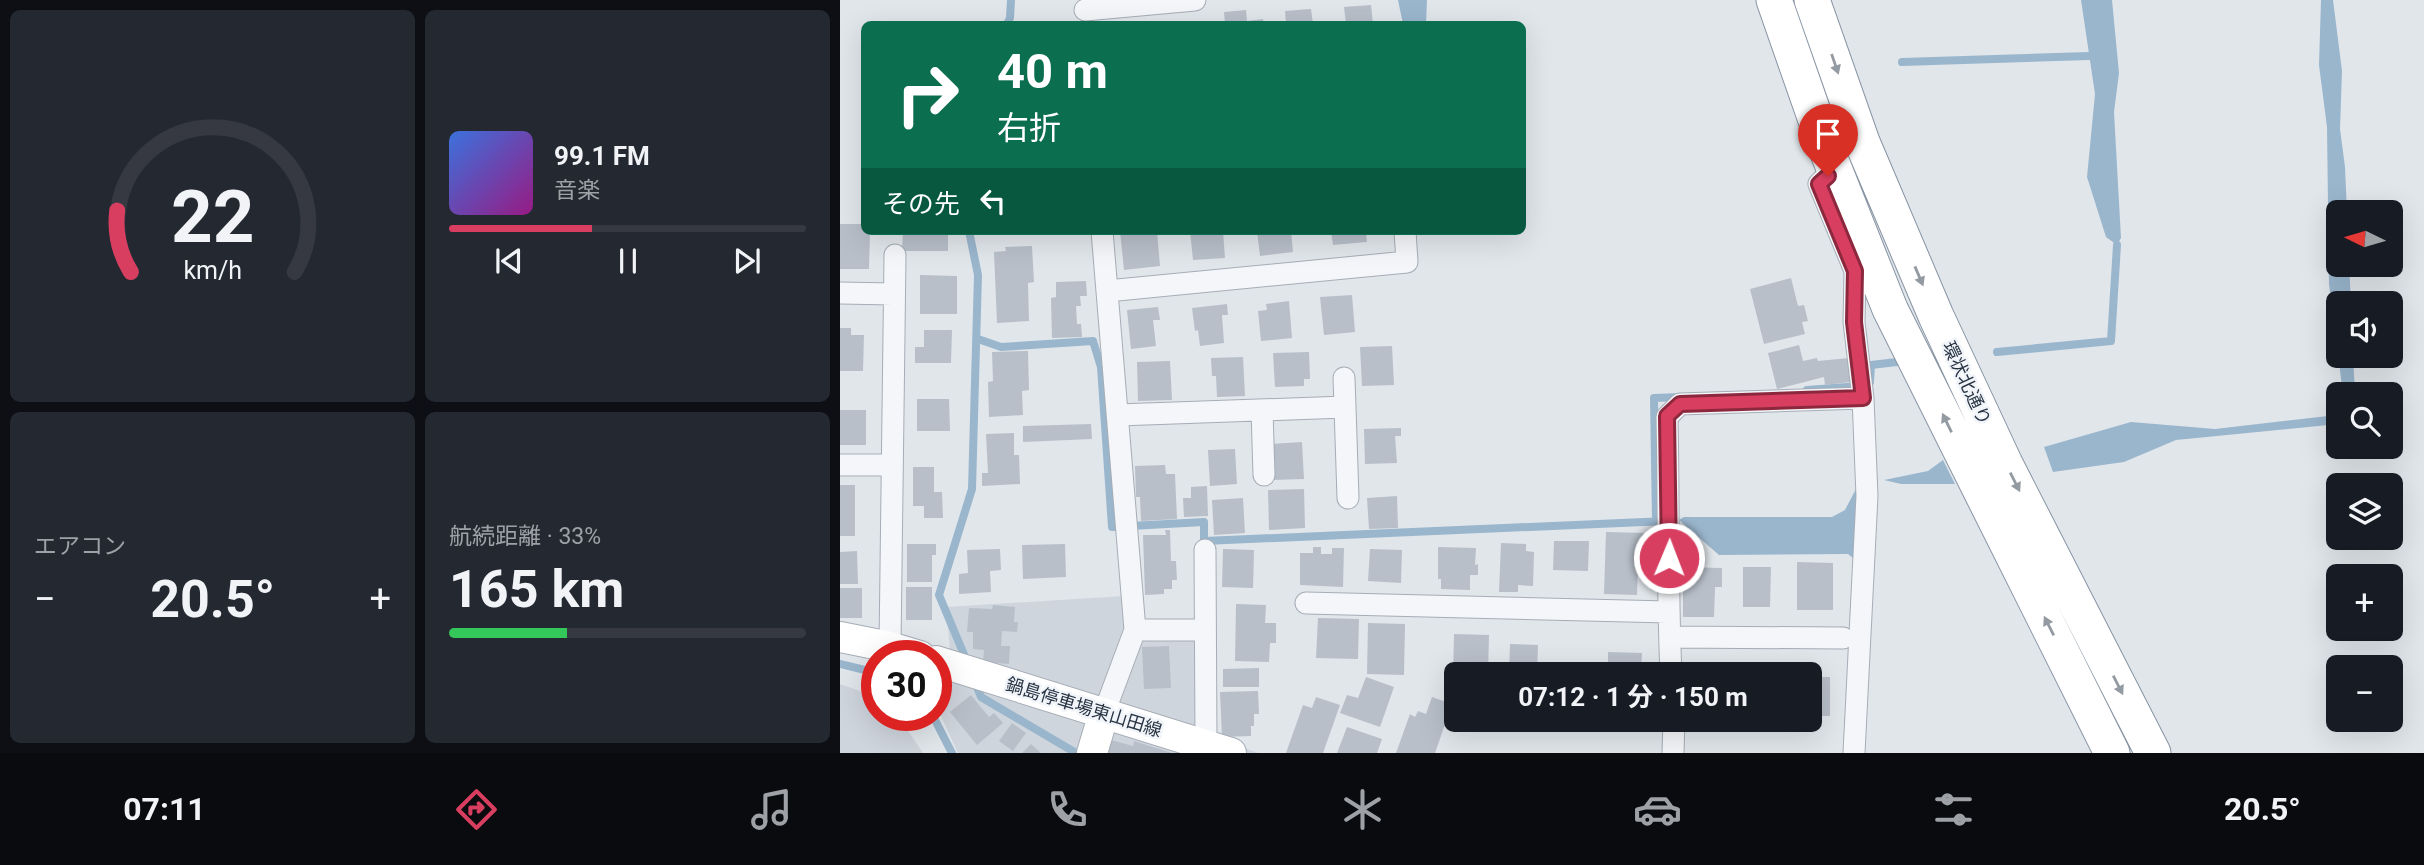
<!DOCTYPE html>
<html lang="ja">
<meta charset="utf-8">
<style>
:root{--surface:#171b24;--page:#242831;--text:#f1f3f6;--muted:#9ea1a6;--line:#363941;--accent:#d83e60}
body{margin:0;font-family:Roboto,"Noto Sans JP",sans-serif;background:var(--page);color:var(--text);height:100vh;display:flex;flex-direction:column;font-size:26px;white-space:nowrap}
*{box-sizing:border-box;margin:0}
p{font-size:23px;color:var(--muted)}
.icon{flex:none;width:38px;height:38px;fill:none;stroke:currentColor;stroke-width:2;stroke-linecap:round;stroke-linejoin:round}
.map{position:relative;flex:1;overflow:hidden}
.panel{display:flex;flex-direction:column;gap:10px;padding:10px;background:#0d0f14;width:840px}
.panel>*{flex:none}
.guide{position:absolute;left:21px;top:21px;width:665px;height:214px;border-radius:10px;box-shadow:0 7px 28px #0002;background:#0b6e4f;color:#fff;overflow:hidden}
.needle{width:46px;rotate:275deg}
.fabs{position:absolute;left:1486px;top:200px;display:grid;gap:14px}
.fabs a{display:grid;place-items:center;width:77px;height:77px;border-radius:10px;background:var(--surface);box-shadow:0 7px 28px #0002;font-size:35px}
.speed{position:absolute;left:21px;top:640px;display:flex;gap:14px;font-size:35px;font-weight:700;text-align:center}
.speed>*{display:grid;place-content:center;width:91px;height:91px;border-radius:50%;background:var(--surface);box-shadow:0 7px 28px #0002;line-height:1}
.speed .limit{border:10px solid #d22;background:#fff;color:#111}
.pin{position:absolute;display:grid;place-items:center;width:60px;height:60px;color:#fff;margin:-72px -30px;border-radius:50% 50% 50% 0;rotate:-45deg;box-shadow:0 0 7px #0007}
.pin .icon{rotate:45deg}
.me{position:absolute;width:77px;margin:-38px;rotate:1deg;stroke-linejoin:round;filter:drop-shadow(0 0 5px #0008)}
.turn{display:flex;align-items:center;gap:24px;height:147px;padding:0 21px;font-size:32px}
.turn .icon{width:91px;height:91px;stroke-width:2.5}
.turn b{display:block;font-size:49px;line-height:60px}
.then{display:flex;align-items:center;height:66px;padding:0 21px;background:#0003;gap:14px;font-size:26px}
.big{font-size:52px;font-weight:700;line-height:1.1}
.panel .tile{flex:1;display:flex;flex-direction:column;justify-content:center;gap:10px;min-width:0;padding:0 24px;border-radius:10px;background:var(--page)}
.panel .dial{align-items:center;gap:0}
.dial svg{height:182px;overflow:visible;fill:none;stroke:var(--line);stroke-width:7;stroke-linecap:round;text-anchor:middle}
.dial text{fill:var(--text);stroke:none}
.song{display:flex;align-items:center;gap:21px}
.cover{width:84px;height:84px;border-radius:10px;background:linear-gradient(135deg,hsl(220 70% 55%),hsl(310 70% 35%))}
.played{height:7px;border-radius:4px;background:linear-gradient(90deg,var(--accent) 40%,var(--line) 40%)}
.keys{display:flex;justify-content:space-around;direction:ltr}
.heat{display:flex;justify-content:space-between;align-items:center;font-size:38px;direction:ltr}
.charge{height:10px;border-radius:5px;background:linear-gradient(90deg,#34c759 33%,var(--line) 0)}
.panel .tiles{flex:1;display:grid;gap:10px;grid-template-columns:repeat(2,1fr)}
.trip{position:absolute;left:604px;top:662px;width:378px;height:70px;border-radius:10px;background:var(--surface);box-shadow:0 7px 28px #0002;font-weight:700;line-height:70px;text-align:center}
.dock{display:flex;height:112px;justify-content:space-around;align-items:center;background:#090b0e;color:var(--muted)}
.dock .icon{width:49px;height:49px}
.dock .active{color:var(--accent)}
.dock b{font-size:32px;color:var(--text)}
main{display:flex;flex:1;min-height:0}
.map>svg:first-child{display:block}
</style>
<main>
<section class="panel">
<div class="tiles">
<div class="tile dial"><svg viewBox="0 0 100 80">
<path d="M14 69A42 42 0 1 1 86 69"/>
<path d="M14 69A42 42 0 0 1 8 42" stroke="#d83e60"/>
<text x="50" y="56" font-size="32" font-weight="700">22</text>
<text x="50" y="72" font-size="11">km/h</text>
</svg></div>
<div class="tile">
<div class="song"><i class="cover"></i><div><b>99.1 FM</b><p>音楽</p></div></div>
<div class="played"></div>
<div class="keys"><svg class="icon" aria-label="previous" viewBox="0 0 24 24"><path d="M18 5L8 12l10 7zM5 5v14"/></svg><svg class="icon" aria-label="pause" viewBox="0 0 24 24"><path d="M8 5v14M16 5v14"/></svg><svg class="icon" aria-label="next" viewBox="0 0 24 24"><path d="M6 5l10 7-10 7zM19 5v14"/></svg></div>
</div>
<div class="tile"><p>エアコン</p>
<div class="heat"><a>−</a><b class="big">20.5°</b><a>+</a></div>
</div>
<div class="tile"><p>航続距離 · 33%</p><b class="big">165 km</b><div class="charge"></div></div>
</div>
</section>
<div class="map">
<svg width="1584" height="753" viewBox="0 0 1584 753">
<rect width="100%" height="100%" fill="#e1e6eb"/>
<!-- built -->
<path fill="#cfd5dd" d="M284,596L283,624L376,620V738L418,753H118L96,705V675L110,650L106,607Z
M0,684L37,697V716H58L83,753H0Z"/>
<!-- water -->
<path fill="#9ab6cd" d="M558,0H587L586,24H563Z
M1241,0H1272L1279,73L1274,112L1281,238L1277,245L1266,237L1247,177L1255,94Z
M1481,0H1493L1502,71L1500,129L1505,167L1507,212H1498V264H1509L1511,303H1498V355H1513L1515,394H1503L1489,284L1487,127L1479,65Z
M1498,408V424L1336,440L1284,462L1213,472L1204,447L1291,422L1375,429L1488,416Z
M1103,460L1115,484H1061L1044,480L1088,471Z
M1017,487L1016,552L1013,558L1008,554L879,555L839,520L844,517H992L1005,510Z"/>
<g fill="none" stroke-linecap="round" stroke-linejoin="round">
<!-- stream -->
<path stroke="#9ab6cd" stroke-width="8" d="M167,24L170,18L171,0
M1062,62L1249,56
M138,339L161,347L253,341L261,367L272,527L364,522V541L827,521
M1157,352L1271,341L1277,245
M1030,382L1031,365L1057,362
M967,390L1021,386
M816,521L814,398L842,397
M0,664L37,673
M128,664L99,595L132,489L138,275L129,231
M135,682L141,697L236,753
M93,716L112,753"/>
</g>
<!-- building -->
<path fill="#b8bfc9" d="M531,5L533,24H506L504,7Z
M471,9L473,24H446L445,11Z
M406,10L407,21L423,19L424,24H385L384,12Z
M0,224H24V231H30L29,269H0Z
M63,231H108V251H62Z
M280,231H317L320,266L284,270Z
M350,231H383L385,258L353,260Z
M417,231H451L453,252L420,256Z
M491,231H526L527,242L493,245Z
M192,246L194,282L188,283L189,321L157,323L154,252L166,251L165,247Z
M80,275L117,276V314H80Z
M951,278L958,306L964,305L968,321L962,322L965,334L924,344L910,289Z
M246,281L247,296H240L241,306H236L237,324H241L242,337L212,338L211,298L216,297V282Z
M512,295L515,332L484,335L480,297Z
M449,301L452,338L421,341L418,311L427,310L426,304Z
M387,304L388,315H382L384,343L360,346L358,330L355,331L352,308Z
M318,307L320,320H313L316,346L291,349L287,310Z
M0,328H11V335H24L23,371H0Z
M84,330H112L111,363H75V347H84Z
M959,345L963,361L977,358L978,361L1009,358L1011,382L985,385L984,377L937,389L928,353Z
M552,346L554,385L522,386L520,347Z
M188,351L189,390L182,391L183,415L149,417L148,382L153,381L152,352Z
M469,352L470,379H464V386L435,387L433,353Z
M403,357L405,396L377,397L376,376H372L371,358Z
M330,361L332,400L298,401L297,362Z
M77,399H109L110,431H77Z
M0,410H26V445H0Z
M251,424L252,439L183,442V426Z
M561,428V436H555L557,463L525,464L524,429Z
M174,433V455H179L180,484L142,486V473H148L146,434Z
M462,442L464,479L433,480L431,444Z
M395,449L397,484L370,486L368,450Z
M325,465L326,474H335L337,519L301,521L300,497H296L295,466Z
M73,467H94V492H102L103,518H84V506H73Z
M0,485H15V536H0Z
M367,486L368,516L344,517L343,498H351V487Z
M464,489L465,528L429,530L428,490Z
M557,496L558,528L529,529L527,498Z
M403,498L405,533L374,535L372,500Z
M325,530H330L331,561H336L337,580H332V589H324V594L305,595L303,535H326Z
M766,532L806,533L805,568L798,567L797,595L764,594Z
M714,541H749L748,571L713,570Z
M661,543L686,544V551L694,552L693,586L678,585V592H659Z
M67,544H96V555H92V582H67Z
M225,544L226,577L183,579L182,545Z
M473,547H481V554H492V548H504L503,587L460,585V553H473Z
M598,547L636,548L635,565L638,564V575H630V590L601,589V579H598Z
M160,549L161,570L150,571L151,592L119,594V574L128,573L127,550Z
M383,549L414,550L413,588L382,587Z
M530,549L562,550L561,583L528,581Z
M17,551L18,584H0V552Z
M957,562L993,563V610H957Z
M843,567L882,568V587H875L874,617H843Z
M903,567H931L930,607H903Z
M66,587H92V620H66Z
M0,588H22V618H0Z
M396,604L426,605L425,623H436V643H430L429,662L395,661Z
M153,605L175,607L174,622H178L177,632L162,631L161,646H170L169,664L143,662L144,650L133,649V632H127L129,608L152,609Z
M478,618L519,619L518,659L476,658Z
M528,623L565,624L564,675L527,674Z
M614,634L649,635L648,674H616V679H613Z
M670,644L698,645L697,674H669Z
M329,646L331,688L304,689L302,647Z
M768,652L802,653L801,670H790L789,674H768Z
M718,662L742,663V674H717Z
M845,665L879,666V674H845Z
M907,667H935V674H907Z
M419,668V687H383V669Z
M526,677L554,687L540,727L500,713L507,695L518,698Z
M970,677H990V716H970Z
M418,691L419,714H414V726H411V736L382,737L380,692Z
M131,695L149,717L154,713L163,723L137,745L110,712Z
M476,697L500,705L483,753H446L463,705L472,708Z
M592,697L612,704L595,753H556L570,714L575,717L578,711L586,714Z
M172,723L186,733L173,751L159,741Z
M507,727L542,739L537,753H497Z
M271,740L293,746L294,741L332,753H268Z
M191,744L201,753H182Z"/>
<g fill="none" stroke-linecap="round" stroke-linejoin="round">
<defs>
<path id="minor" d="M245,10L355,0
M994,169L979,184L1015,271L1014,322L1023,398L1027,496L1014,753
M262,231L295,630L264,713
M267,291L567,262L565,231
M0,293L53,294
M504,378L505,407
M422,410L424,475
M278,415L505,407L508,498
M0,465H51
M365,550L366,744
M466,603L828,612
M295,630H365
M830,637L1003,638
M50,647L55,255
M831,674C827,588 829,502 827,417L840,404L1023,398
M833,753L834,719"/>
<path id="secondary" d="M0,637L50,647L80,656
M96,661L391,753
M252,753L264,713"/>
<path id="trunk" d="M934,0L984,143L1050,309L1272,753
M972,0L1022,142L1096,316L1165,464L1313,753"/>
</defs>
<!-- minor casing -->
<use href="#minor" stroke="#a6adb6" stroke-width="23"/>
<!-- secondary casing -->
<use href="#secondary" stroke="#a6adb6" stroke-width="32"/>
<!-- trunk casing -->
<use href="#trunk" stroke="#8794a3" stroke-width="37"/>
<!-- minor -->
<use href="#minor" stroke="#f4f6f9" stroke-width="21"/>
<!-- secondary -->
<use href="#secondary" stroke="#fff" stroke-width="30"/>
<!-- trunk -->
<use href="#trunk" stroke="#fff" stroke-width="35"/>
</g>
<!-- one-way arrows -->
<defs><path id="oneway-solid" d="M-6-.8H1V-3.2L6.5 0L1 3.2V.8H-6Z" transform="scale(1.75)"/></defs>
<g fill="#949aa2">
<use href="#oneway-solid" transform="translate(995 64) rotate(71)"/>
<use href="#oneway-solid" transform="translate(1079 276) rotate(67)"/>
<use href="#oneway-solid" transform="translate(1107 423) rotate(-116)"/>
<use href="#oneway-solid" transform="translate(1175 482) rotate(63)"/>
<use href="#oneway-solid" transform="translate(1209 626) rotate(-117)"/>
<use href="#oneway-solid" transform="translate(1278 685) rotate(63)"/>
</g>
<g fill="none" stroke-linecap="round" stroke-linejoin="round">
<defs>
<path id="route" d="M829,558L827,416L840,404L1023,398L1014,322L1015,271L979,184L988,176"/>
</defs>
<!-- route casing -->
<use href="#route" stroke="#8c283e" stroke-width="18"/>
<!-- route -->
<use href="#route" stroke="#d83e60" stroke-width="12"/>
</g>
<g text-anchor="middle" dominant-baseline="central" stroke-width="5" stroke-linejoin="round" paint-order="stroke">
<!-- street labels -->
<g font-size="18" fill="#283444" stroke="#f1f4f8">
<text transform="translate(1127 383) rotate(65)">環状北通り</text>
<text transform="translate(244 707) rotate(17)">鍋島停車場東山田線</text>
</g>
</g>
</svg>
<div class="fabs">
<a><svg class="needle" viewBox="-14 -14 28 28"><path d="M0-13l5 13h-10z" fill="#e53935"/><path d="M0 13l5-13h-10z" fill="#9ea1a6"/></svg></a>
<a><svg class="icon" aria-label="sound" viewBox="0 0 24 24"><path d="M4 9h4l5-4v14l-5-4H4zM17 9q2 3 0 6"/></svg></a>
<a><svg class="icon" aria-label="search" viewBox="0 0 24 24"><circle cx="10" cy="10" r="6"/><path d="M15 15l6 6"/></svg></a>
<a><svg class="icon" aria-label="layers" viewBox="0 0 24 24"><path d="M12 4l9 5-9 5-9-5zM3 14l9 5 9-5"/></svg></a>
<a>+</a>
<a>−</a>
</div>
<div class="speed"><div class="limit">30</div></div>
<div class="pin" style="left:988px;top:176px;background:#d93025"><svg class="icon" aria-label="arrive" viewBox="0 0 24 24"><path d="M6 21V4h12l-3 4 3 4H6"/></svg></div>
<svg class="me" style="left:829px;top:558px" viewBox="-20 -20 40 40"><circle r="17" fill="#d83e60" stroke="#fff" stroke-width="3"/><path d="M0-11L8 9 0 5-8 9z" fill="#fff"/></svg>
<div class="trip">07:12 · 1 分 · 150 m</div>
<div class="guide">
<div class="turn"><svg class="icon" aria-label="right" viewBox="0 0 24 24"><path d="M7 20v-9h11M14 6l5 5-5 5"/></svg><div><b>40 m</b>右折</div></div>
<div class="then">その先<svg class="icon" aria-label="left" viewBox="0 0 24 24"><path d="M17 20v-9H6M10 6l-5 5 5 5"/></svg></div>
</div>
</div>
</main>
<nav class="dock">
<b>07:11</b>
<svg class="icon active" aria-label="directions" viewBox="0 0 24 24"><path d="M12 3l9 9-9 9-9-9zM9 14v-3h6M13 9l2 2-2 2"/></svg>
<svg class="icon" aria-label="music" viewBox="0 0 24 24"><path d="M9 18V5l10-2v13"/><circle cx="6" cy="18" r="3"/><circle cx="16" cy="16" r="3"/></svg>
<svg class="icon" aria-label="phone" viewBox="0 0 24 24"><path d="M5 4h4l2 5-3 2q2 4 5 5l2-3 5 2v4C11 20 4 13 5 4z"/></svg>
<svg class="icon" aria-label="climate" viewBox="0 0 24 24"><path d="M12 3v18M4 7l16 10M4 17L20 7"/></svg>
<svg class="icon" aria-label="car" viewBox="0 0 24 24"><path d="M5 17H2v-5l4-1 3-4h7l3 4 3 1v5h-3M9 17h6M6 11h13"/><circle cx="7" cy="17" r="2"/><circle cx="17" cy="17" r="2"/></svg>
<svg class="icon" aria-label="filters" viewBox="0 0 24 24"><path d="M4 7h16M4 17h16"/><circle cx="9" cy="7" r="2"/><circle cx="15" cy="17" r="2"/></svg>
<b>20.5°</b>
</nav>
